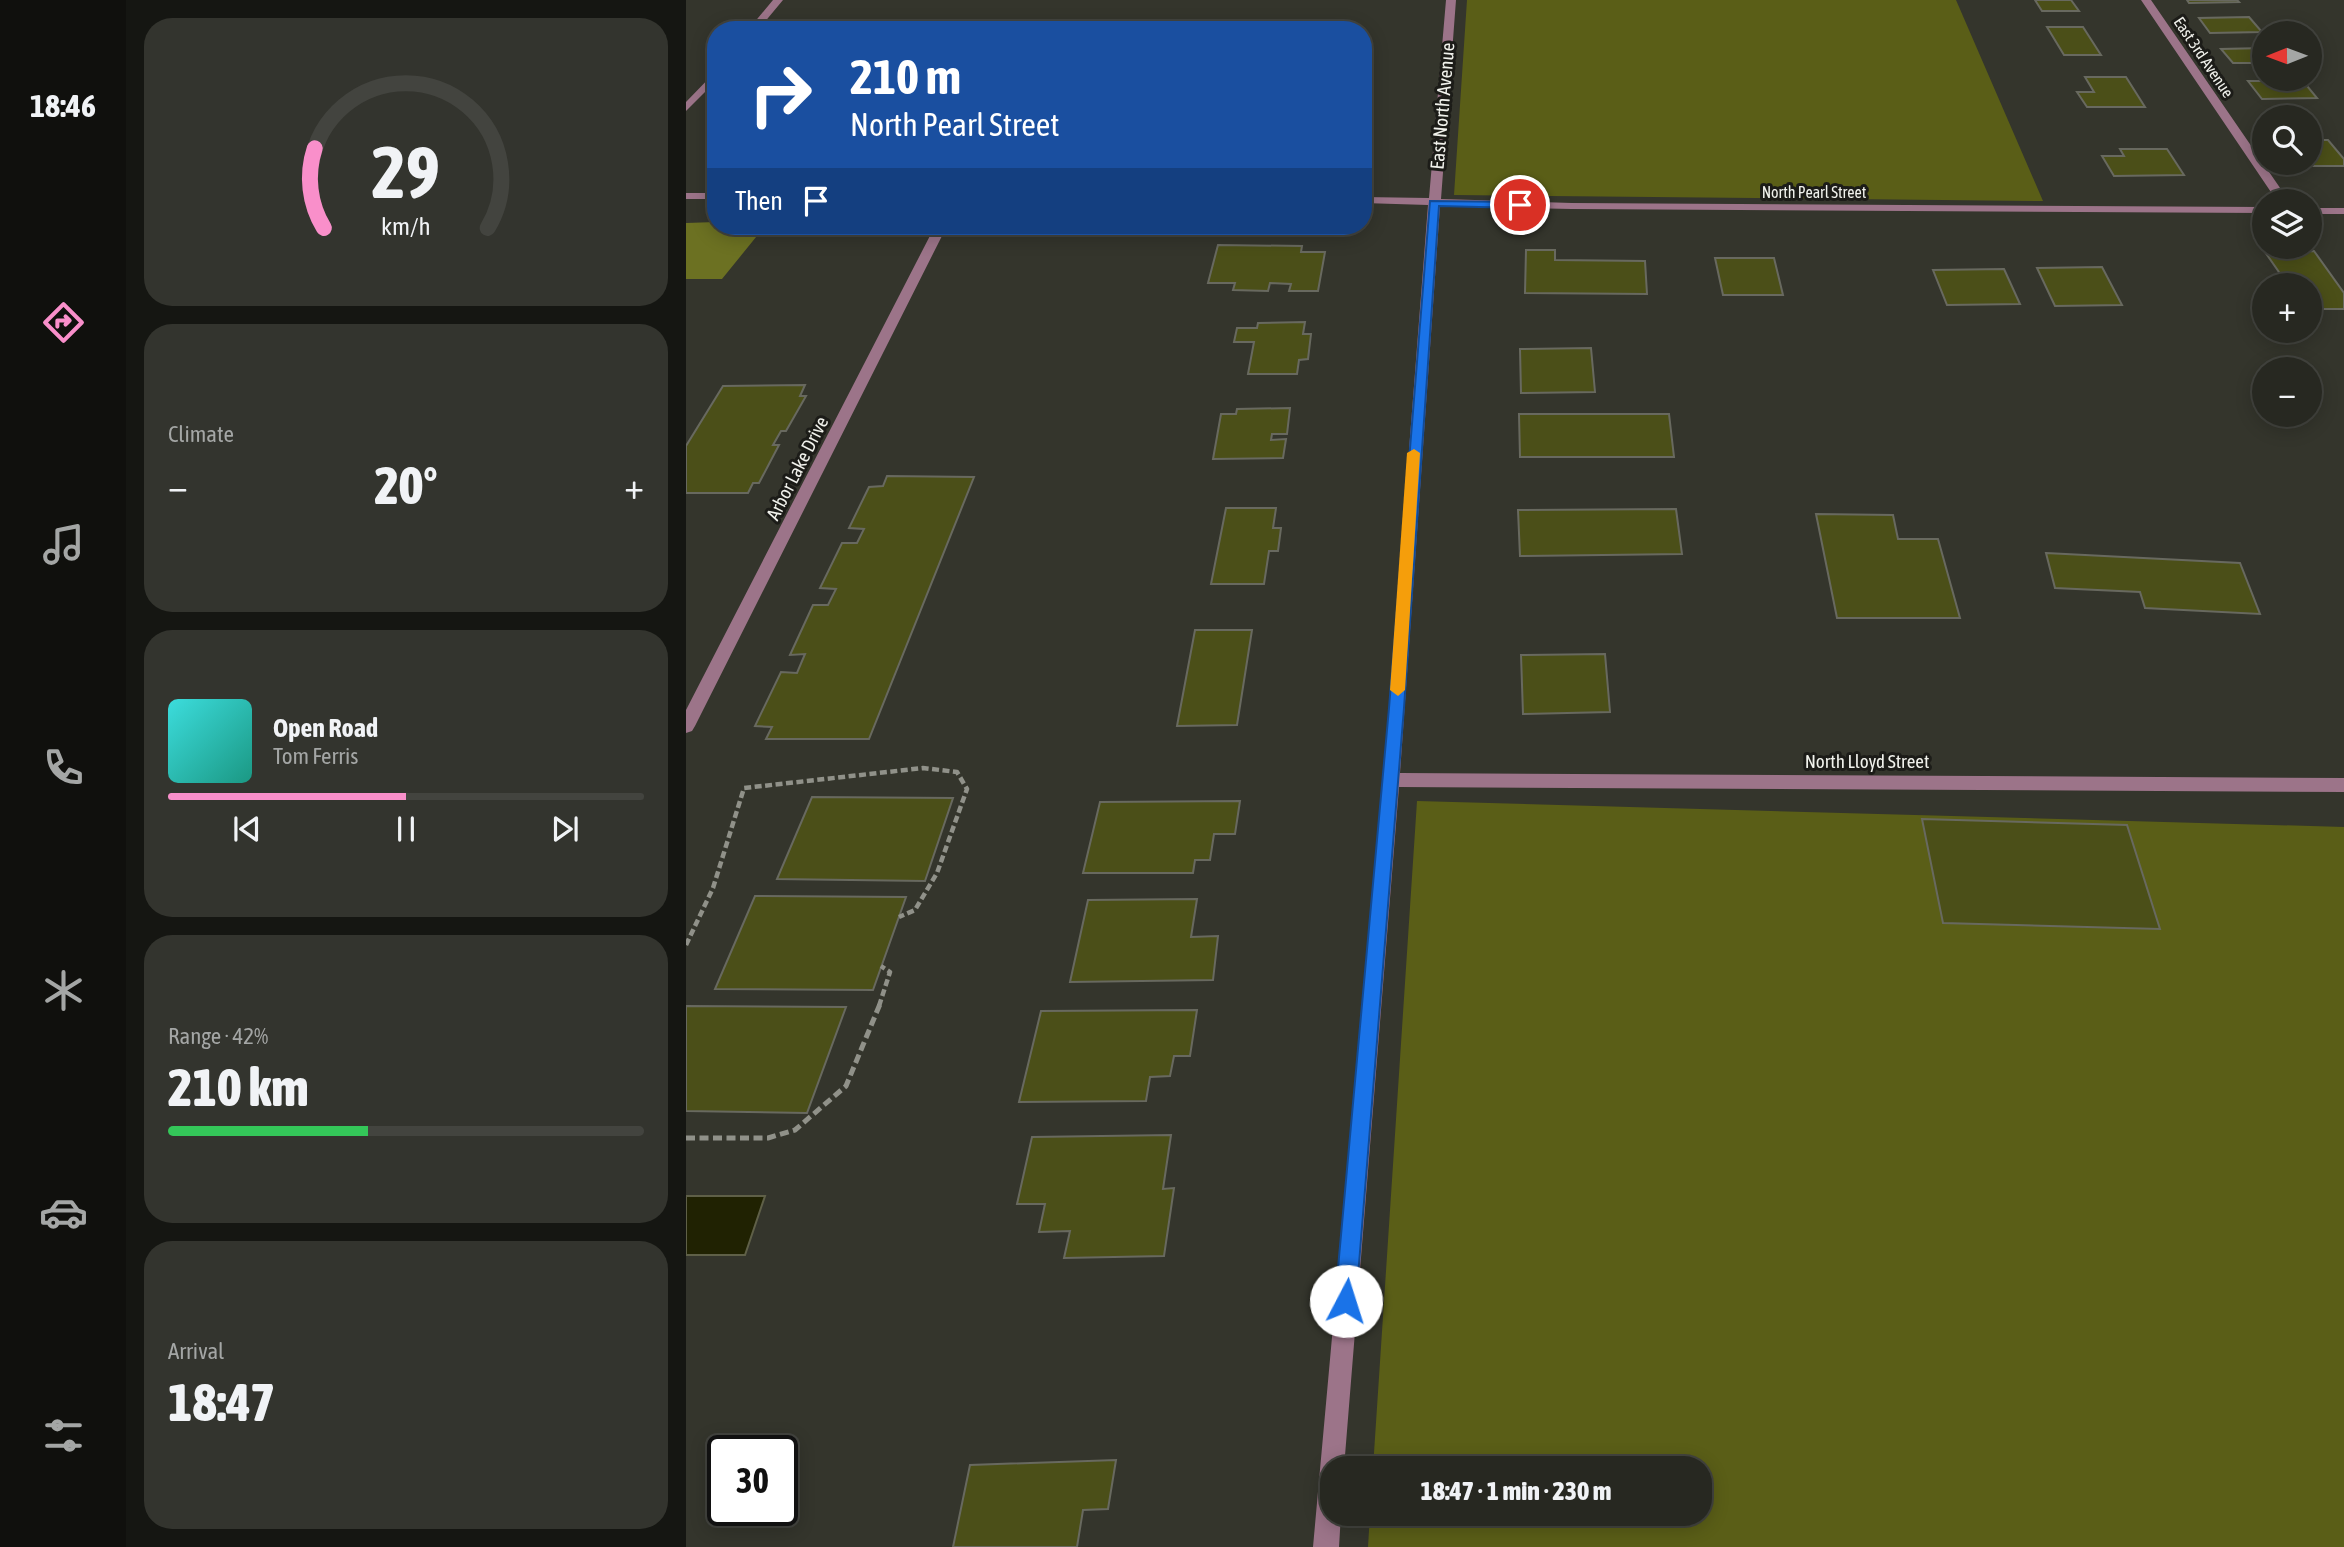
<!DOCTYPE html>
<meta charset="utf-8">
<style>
:root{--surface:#272821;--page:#33342e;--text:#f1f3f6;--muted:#a4a6a5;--line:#43443f;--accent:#f98fca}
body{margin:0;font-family:"Asap Condensed",sans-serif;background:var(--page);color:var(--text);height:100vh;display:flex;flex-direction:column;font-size:26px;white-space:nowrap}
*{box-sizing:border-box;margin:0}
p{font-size:23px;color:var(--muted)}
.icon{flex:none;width:38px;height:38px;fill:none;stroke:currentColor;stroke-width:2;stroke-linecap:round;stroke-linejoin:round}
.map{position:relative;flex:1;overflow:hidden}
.drawer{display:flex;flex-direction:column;gap:18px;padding:18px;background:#151612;width:560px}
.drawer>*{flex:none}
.top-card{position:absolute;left:21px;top:21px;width:665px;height:214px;border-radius:28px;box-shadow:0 4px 18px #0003,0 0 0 2px var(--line);background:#1a4fa0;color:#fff;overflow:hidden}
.needle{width:46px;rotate:269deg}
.fabs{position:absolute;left:1566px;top:21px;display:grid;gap:14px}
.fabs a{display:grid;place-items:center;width:70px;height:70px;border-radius:50%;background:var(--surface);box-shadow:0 4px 18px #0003,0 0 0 2px var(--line);font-size:35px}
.speed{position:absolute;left:21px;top:1435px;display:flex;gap:14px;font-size:35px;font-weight:700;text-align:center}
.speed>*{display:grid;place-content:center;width:91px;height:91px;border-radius:50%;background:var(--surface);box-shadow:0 4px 18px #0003,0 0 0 2px var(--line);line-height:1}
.speed .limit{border:4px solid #111;border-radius:10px;background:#fff;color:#111}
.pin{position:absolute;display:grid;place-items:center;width:60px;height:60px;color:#fff;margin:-30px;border:4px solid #fff;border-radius:50%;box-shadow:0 2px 7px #0007}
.me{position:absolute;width:77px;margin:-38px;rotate:5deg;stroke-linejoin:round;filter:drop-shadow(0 0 5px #0008)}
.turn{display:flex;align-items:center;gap:24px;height:147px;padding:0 28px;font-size:32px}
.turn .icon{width:91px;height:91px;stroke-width:2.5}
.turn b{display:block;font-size:49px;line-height:60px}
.then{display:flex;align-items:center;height:66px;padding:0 28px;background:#0003;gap:14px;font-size:26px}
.big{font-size:52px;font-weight:800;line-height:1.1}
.drawer .widget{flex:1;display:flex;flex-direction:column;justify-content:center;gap:10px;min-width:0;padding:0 24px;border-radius:28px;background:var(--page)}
.drawer .dial{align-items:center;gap:0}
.dial svg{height:182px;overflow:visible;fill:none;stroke:var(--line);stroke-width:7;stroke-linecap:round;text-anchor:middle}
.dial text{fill:var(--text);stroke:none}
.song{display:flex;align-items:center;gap:21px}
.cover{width:84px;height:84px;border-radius:10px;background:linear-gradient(135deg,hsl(180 70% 55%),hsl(170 70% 35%))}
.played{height:7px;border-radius:4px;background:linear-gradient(90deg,var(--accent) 50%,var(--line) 50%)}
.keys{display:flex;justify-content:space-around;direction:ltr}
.heat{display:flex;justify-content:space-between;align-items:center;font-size:38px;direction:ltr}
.charge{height:10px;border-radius:5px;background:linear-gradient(90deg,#34c759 42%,var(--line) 0)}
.trip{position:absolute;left:634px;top:1456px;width:392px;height:70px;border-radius:28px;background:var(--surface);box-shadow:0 4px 18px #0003,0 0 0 2px var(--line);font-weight:800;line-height:70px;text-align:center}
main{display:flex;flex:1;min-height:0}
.menu{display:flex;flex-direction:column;width:126px;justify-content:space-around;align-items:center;background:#10100d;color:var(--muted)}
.menu .icon{width:49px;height:49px}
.menu .on{color:var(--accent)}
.menu b{font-size:32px;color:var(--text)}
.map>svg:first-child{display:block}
</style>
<main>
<nav class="menu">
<b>18:46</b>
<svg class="icon on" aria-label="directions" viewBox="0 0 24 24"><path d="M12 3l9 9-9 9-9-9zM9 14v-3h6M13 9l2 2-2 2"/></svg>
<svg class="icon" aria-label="music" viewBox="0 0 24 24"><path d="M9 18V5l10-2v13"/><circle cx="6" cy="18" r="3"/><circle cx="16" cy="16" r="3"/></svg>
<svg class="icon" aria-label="phone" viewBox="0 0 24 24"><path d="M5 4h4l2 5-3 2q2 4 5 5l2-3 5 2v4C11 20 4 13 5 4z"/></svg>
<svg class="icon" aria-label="climate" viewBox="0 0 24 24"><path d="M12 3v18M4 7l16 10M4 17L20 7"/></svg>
<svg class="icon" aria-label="car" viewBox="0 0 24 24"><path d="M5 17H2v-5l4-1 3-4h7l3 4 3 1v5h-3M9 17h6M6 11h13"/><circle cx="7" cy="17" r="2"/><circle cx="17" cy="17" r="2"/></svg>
<svg class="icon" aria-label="filters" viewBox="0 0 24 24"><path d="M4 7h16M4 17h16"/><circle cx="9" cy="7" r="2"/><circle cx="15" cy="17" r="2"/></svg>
</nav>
<section class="drawer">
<div class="widget dial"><svg viewBox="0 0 100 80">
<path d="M14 69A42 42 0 1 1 86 69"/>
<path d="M14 69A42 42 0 0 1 10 34" stroke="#f98fca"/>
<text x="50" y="56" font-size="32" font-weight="700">29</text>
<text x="50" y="72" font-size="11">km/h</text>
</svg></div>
<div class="widget"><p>Climate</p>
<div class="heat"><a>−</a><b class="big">20°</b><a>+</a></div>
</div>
<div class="widget">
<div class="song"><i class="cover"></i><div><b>Open Road</b><p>Tom Ferris</p></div></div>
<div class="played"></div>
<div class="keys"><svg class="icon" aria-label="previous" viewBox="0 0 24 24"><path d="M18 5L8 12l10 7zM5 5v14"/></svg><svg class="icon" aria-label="pause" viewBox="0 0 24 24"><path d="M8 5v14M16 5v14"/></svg><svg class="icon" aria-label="next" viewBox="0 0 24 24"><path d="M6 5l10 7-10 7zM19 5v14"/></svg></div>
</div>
<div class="widget"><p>Range · 42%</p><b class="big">210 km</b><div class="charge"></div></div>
<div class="widget"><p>Arrival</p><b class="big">18:47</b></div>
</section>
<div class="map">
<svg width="1658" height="1547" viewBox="0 0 1658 1547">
<rect width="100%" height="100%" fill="#34352c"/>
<!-- green -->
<path fill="#5a5e17" d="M781,0H1270L1357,201L768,195Z
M731,801L1658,827V1547H682L684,1514H1013V1468H687Z"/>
<!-- forest -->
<path fill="#6c7122" d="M30,222V226H79L36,279H0V223Z"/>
<!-- water -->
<path fill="#202202" stroke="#5f6048" stroke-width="2" d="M0,1196H79L59,1255H0Z"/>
<!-- building -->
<path fill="#4b4f18" stroke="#68695f" stroke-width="2" d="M1349,0H1385L1393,11H1356Z
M1501,0H1551L1553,2L1503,3Z
M1563,17L1576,32L1524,33L1513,18Z
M1361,27H1397L1415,55H1378Z
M1578,48V63H1547L1535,49Z
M1399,77H1440L1459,107H1401L1391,92H1408Z
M1562,81H1617L1631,98L1576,99Z
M1624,140H1642L1658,159V166H1621L1619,163H1624Z
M1434,149H1481L1498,175L1428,176L1416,156H1438Z
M532,245L616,246L615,252H639L632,291H603L605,284L584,283L582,291L547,290L549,283H522Z
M840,250H869V260L959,261L961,294L839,293Z
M1628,251L1658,293V309H1624V285H1602L1579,252Z
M1029,258H1088L1097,295H1037Z
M1416,267L1436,305L1369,306L1351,268Z
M1318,269L1334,304L1261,305L1247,270Z
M619,322L617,334H625L622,359L613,360L611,374H562L568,342H548L551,328H571L572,323Z
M905,348L909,392L835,393L834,349Z
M119,385L114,396H120L100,431H95L87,445H93L73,483H67L62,493H0V446L37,386Z
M604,408L601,434H586L585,440L600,439L597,458L527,459L535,414H550L551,409Z
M833,414H983L988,457H834Z
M201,476L288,477L183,739H80L86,727L69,726L95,672L111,673L119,654L104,655L127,605H142L150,589L134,588L156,543H171L178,529L163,528L183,487L197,486Z
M540,508H590L587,528H595L592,551H583L578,584H525Z
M990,509L996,554L834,556L832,510Z
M1130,514L1207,515L1212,539H1252L1274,618H1151Z
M1360,553L1554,563L1574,614L1459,608L1454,592L1369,588Z
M509,630H566L551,725L491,726Z
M919,654L924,712L837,714L835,655Z
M126,797L267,798L239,881L91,879Z
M554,801L549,834H528L524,860H509L507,873H397L414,802Z
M1236,819L1441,825L1474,929L1257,923Z
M69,896L220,897L187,990L29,989Z
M511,899L505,937L532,936L527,980L384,982L402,900Z
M0,1006L160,1007L121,1113L0,1111Z
M511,1010L504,1056H488L484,1076L464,1077L460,1101L333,1102L355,1011Z
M485,1135L477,1189L488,1188L478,1256L378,1258L384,1231L353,1232L359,1204H331L346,1137Z
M430,1460L422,1509L397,1510L391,1547H267L284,1465Z"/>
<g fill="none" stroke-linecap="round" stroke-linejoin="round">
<!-- path-far1 -->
<path stroke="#909189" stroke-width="4.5" stroke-dasharray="7 3.5" stroke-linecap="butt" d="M0,945L27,888L58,788L237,768L271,772L281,789L251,873L229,910L213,917
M193,1006L204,972L195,966"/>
<!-- path -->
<path stroke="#909189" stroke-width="5" stroke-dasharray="9 4.5" stroke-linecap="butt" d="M0,1138H82L109,1130L160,1086L194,1004"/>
<!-- minor -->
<path fill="#9c7489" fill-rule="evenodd" d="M87,0H97L72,30H62Z
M760,0H770L755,199L886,203L1578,207V213L886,209L754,206L714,773L1658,778V792L713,787L658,1468H646V1514H655L653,1547H627L703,708L742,205L677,203V197L743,198Z
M1455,0H1465L1603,201H1591Z
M30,71V81L0,111V102Z
M0,193H30V199H0Z
M1624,208H1658V214H1624Z
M249,226H261L9,726L6,731L0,733V710Z"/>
</g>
<!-- route -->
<path fill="#1a73e8" stroke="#114b97" stroke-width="2" d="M744,201L834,202L839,205L834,208L753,206L718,708L670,1301L667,1309L660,1312L652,1309L649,1301L703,708Z"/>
<!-- slow -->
<path fill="#f59e0b" d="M728,449L734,453L719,690L712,696L704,690L721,453Z"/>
<g text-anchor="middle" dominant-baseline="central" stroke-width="6" stroke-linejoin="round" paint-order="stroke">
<!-- far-street labels -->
<g font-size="16" fill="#f1f2ec" stroke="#1c1c18">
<text transform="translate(1518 57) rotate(56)">East 3rd Avenue</text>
<text x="1128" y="192">North Pearl Street</text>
</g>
<!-- street labels -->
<g font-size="19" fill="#f1f2ec" stroke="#1c1c18">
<text transform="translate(756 106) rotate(-85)">East North Avenue</text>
<text transform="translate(111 468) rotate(-63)">Arbor Lake Drive</text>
<text x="1181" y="761">North Lloyd Street</text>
</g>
</g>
</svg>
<div class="fabs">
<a><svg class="needle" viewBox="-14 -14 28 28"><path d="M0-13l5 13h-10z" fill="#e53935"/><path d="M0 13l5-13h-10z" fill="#a4a6a5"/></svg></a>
<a><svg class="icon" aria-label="search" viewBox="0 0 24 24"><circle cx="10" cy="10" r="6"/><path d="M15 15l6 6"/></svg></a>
<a><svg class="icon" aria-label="layers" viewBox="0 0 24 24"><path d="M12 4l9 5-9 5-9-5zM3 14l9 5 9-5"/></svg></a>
<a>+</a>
<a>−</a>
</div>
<div class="speed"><div class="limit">30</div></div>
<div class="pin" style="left:834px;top:205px;background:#d93025"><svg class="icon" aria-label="arrive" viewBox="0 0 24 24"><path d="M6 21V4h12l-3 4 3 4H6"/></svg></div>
<svg class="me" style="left:660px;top:1301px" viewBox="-20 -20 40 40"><circle r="19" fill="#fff"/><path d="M0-13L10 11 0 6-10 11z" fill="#1a73e8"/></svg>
<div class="trip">18:47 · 1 min · 230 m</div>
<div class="top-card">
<div class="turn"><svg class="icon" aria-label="right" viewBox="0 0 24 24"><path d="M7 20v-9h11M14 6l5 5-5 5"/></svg><div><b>210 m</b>North Pearl Street</div></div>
<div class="then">Then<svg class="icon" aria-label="arrive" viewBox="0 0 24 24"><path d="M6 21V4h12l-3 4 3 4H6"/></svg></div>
</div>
</div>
</main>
